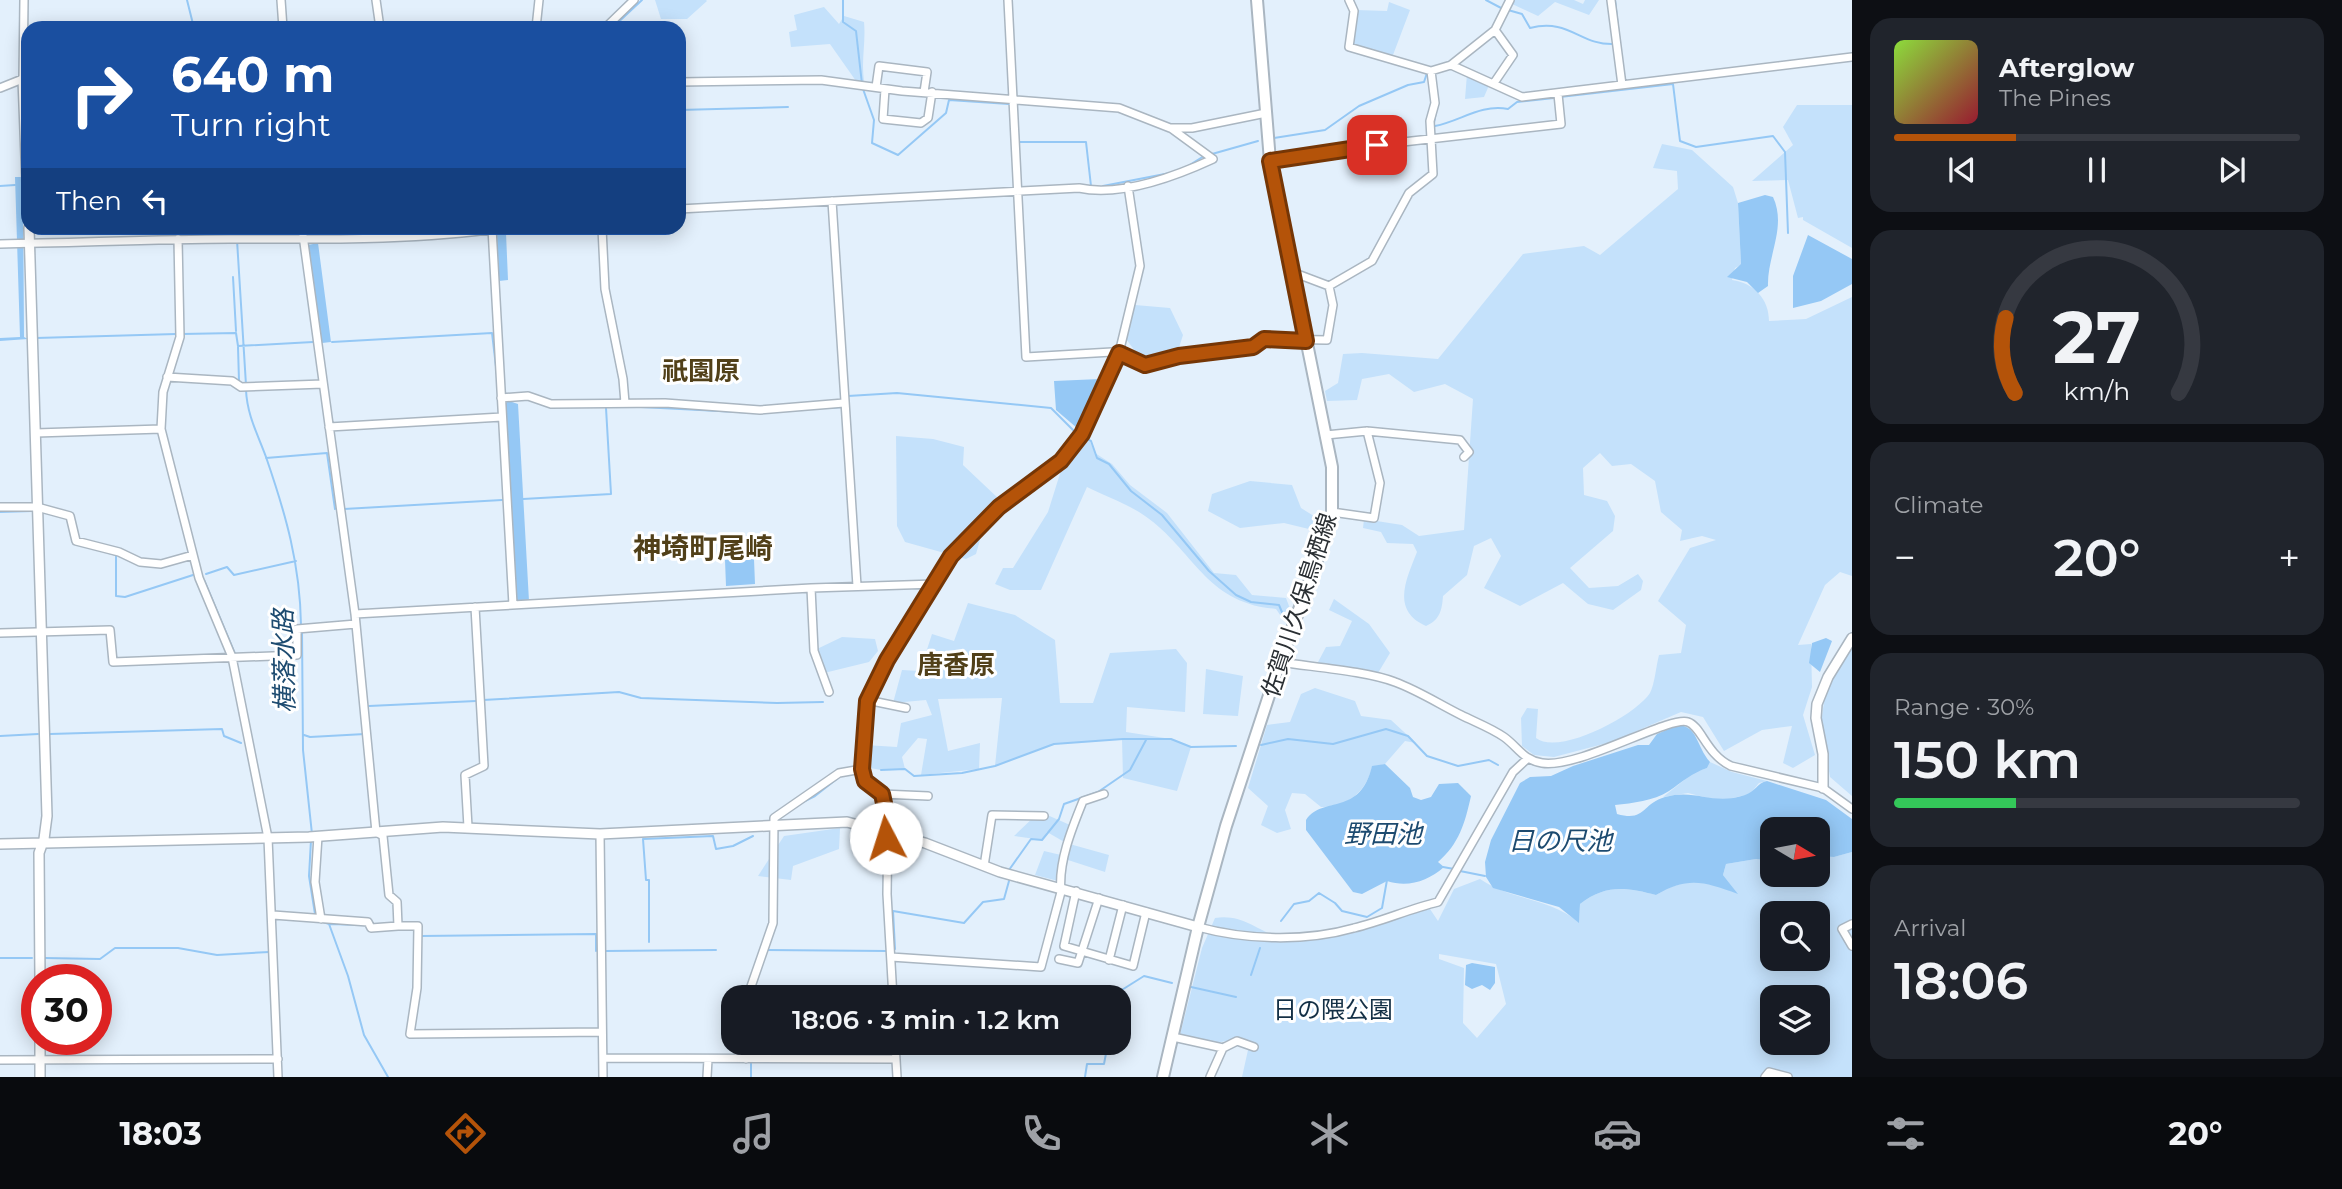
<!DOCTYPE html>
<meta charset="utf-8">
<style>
:root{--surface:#171b24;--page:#20242c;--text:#f1f3f6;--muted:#9ea1a6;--line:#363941;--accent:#b45309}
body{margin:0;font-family:Montserrat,"Noto Sans JP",sans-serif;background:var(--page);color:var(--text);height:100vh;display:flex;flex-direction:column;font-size:26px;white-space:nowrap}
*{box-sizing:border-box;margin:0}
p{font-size:23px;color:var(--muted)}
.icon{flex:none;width:38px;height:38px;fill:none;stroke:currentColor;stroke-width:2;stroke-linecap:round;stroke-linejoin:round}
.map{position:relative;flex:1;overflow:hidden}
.drawer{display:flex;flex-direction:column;gap:18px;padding:18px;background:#0d0f14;width:490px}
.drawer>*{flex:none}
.top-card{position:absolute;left:21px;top:21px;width:665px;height:214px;border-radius:21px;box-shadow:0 4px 18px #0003;background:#1a4fa0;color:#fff;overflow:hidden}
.needle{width:46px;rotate:100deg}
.controls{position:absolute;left:1760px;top:817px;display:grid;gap:14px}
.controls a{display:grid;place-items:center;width:70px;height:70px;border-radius:14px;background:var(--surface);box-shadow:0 4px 18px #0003;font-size:35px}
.speed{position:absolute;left:21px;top:964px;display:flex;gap:14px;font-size:35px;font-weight:700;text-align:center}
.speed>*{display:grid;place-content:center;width:91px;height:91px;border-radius:50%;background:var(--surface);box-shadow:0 4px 18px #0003;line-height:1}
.speed .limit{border:10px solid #d22;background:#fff;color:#111}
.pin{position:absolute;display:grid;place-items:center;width:60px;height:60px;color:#fff;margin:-30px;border-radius:14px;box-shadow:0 4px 10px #0006}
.me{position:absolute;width:77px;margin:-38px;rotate:355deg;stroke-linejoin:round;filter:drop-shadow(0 0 5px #0008)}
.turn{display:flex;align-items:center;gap:24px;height:147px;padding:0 35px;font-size:32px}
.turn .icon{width:91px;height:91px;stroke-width:2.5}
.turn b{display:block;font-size:49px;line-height:60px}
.then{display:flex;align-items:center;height:66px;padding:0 35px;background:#0003;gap:14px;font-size:26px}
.big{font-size:52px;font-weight:600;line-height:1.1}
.drawer .card{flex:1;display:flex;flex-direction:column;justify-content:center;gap:10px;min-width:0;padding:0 24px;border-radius:21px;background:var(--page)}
.drawer .dial{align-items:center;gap:0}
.dial svg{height:182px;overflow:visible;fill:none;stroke:var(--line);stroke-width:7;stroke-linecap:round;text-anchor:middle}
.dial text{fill:var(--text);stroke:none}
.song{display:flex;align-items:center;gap:21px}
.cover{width:84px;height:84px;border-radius:10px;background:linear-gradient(135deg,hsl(90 70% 55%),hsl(350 70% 35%))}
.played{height:7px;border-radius:4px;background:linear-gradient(90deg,var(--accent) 30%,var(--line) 30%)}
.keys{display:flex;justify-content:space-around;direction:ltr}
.heat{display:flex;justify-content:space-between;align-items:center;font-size:38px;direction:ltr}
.charge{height:10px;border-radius:5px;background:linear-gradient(90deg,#34c759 30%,var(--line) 0)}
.trip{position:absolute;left:721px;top:985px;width:410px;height:70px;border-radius:21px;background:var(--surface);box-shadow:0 4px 18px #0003;font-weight:600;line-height:70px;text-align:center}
.menu{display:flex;height:112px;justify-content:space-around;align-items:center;background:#090b0e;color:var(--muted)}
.menu .icon{width:49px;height:49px}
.menu .active{color:var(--accent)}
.menu b{font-size:32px;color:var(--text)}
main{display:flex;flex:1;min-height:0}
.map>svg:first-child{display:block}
</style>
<main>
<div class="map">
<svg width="1852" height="1077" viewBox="0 0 1852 1077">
<rect width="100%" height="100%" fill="#e3f0fc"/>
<!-- green -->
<path fill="#c4e1fb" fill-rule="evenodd" d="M655,0H706L707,1L687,19H661Z
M1512,0H1574L1583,4L1585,0H1599L1589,15L1555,2L1538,16L1510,3Z
M1389,2L1410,10L1393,55L1351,46L1356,10L1387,11Z
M824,7L839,24L844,16L864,22C866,42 861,60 864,81H856L830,44L791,47L789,32L797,30L794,15Z
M1467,74L1490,83L1484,97L1465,99Z
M1797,105H1852V248L1803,220V217L1798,218L1788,180L1752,181L1793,145L1783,127Z
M1662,144L1692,150L1733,187L1738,203L1741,265L1735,268L1732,280C1754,283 1769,299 1769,321L1806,319L1852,297V576L1840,572L1825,585L1798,645L1811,644L1812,687L1803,715L1815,755L1793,768L1783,763L1792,726L1762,730L1724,751L1703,717L1681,712L1611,742L1554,757L1534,755L1522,746L1521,718L1527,708L1538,709L1536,738C1559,756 1635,716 1650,693C1655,683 1656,666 1659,655L1681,653L1686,625L1658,601L1690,548L1716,540L1702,536L1680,541L1682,530L1661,512L1655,481L1631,464L1612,466L1600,453L1583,468L1584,495L1607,501L1615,516L1613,531L1570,568L1589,588L1618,586L1638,574L1643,581L1641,590L1613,610L1588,604L1563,583L1520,606L1484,588L1501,556L1491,538L1474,546L1467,575L1443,596C1442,610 1440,620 1426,626C1390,610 1407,578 1417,552L1413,544L1387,543L1381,532L1363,528L1364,519L1402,525L1419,536L1464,530L1473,399L1445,384L1414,392L1389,374L1362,379L1357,400L1327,401L1325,391L1338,383L1343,354L1362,353L1438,359L1523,254L1584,246L1600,255L1678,189L1677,171L1653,168Z
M1135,305L1170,308L1183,335L1177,354L1144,363L1126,339Z
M896,436L933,439L964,447L963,465L999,499L987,515L976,554L966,559L905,542L897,526Z
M1082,439L1090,442L1095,453L1112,464L1130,485L1167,513L1214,573L1236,575L1252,595L1286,598L1292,614L1287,625L1276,609C1205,603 1195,551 1145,516C1128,504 1105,496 1087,487L1041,590H1010L995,584L1003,568H1013L1048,512L1063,464Z
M1250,481L1292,485L1301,508L1317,518L1313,530L1284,523L1240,528L1208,511L1212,494Z
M1334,599L1369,624L1390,653L1378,673L1317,664L1326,647L1340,646L1352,621L1329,610Z
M968,603L1015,615L1055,640L1060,703H1093L1110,653L1176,649L1187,663L1185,712L1127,707L1126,732L1171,739L1191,747L1177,791L1123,778L1122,739L1054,744L995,766L1002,698L938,699L948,751L980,743L979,769L921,775L927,739L918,738L902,757L905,769L881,770L865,767V745L897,747L901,723L932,715L926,700L893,703L902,670L920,671L932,634L954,641Z
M842,637L875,639L878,651L869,662L824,673L817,649Z
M1852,646V796L1830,777L1821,724L1825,694Z
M1206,669L1243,676L1238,716L1203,714Z
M1315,688L1355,701L1361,716L1391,720L1416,743L1405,741L1385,764L1372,767C1366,792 1347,808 1321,807L1305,794L1292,793L1285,810L1291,829L1277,833L1261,825L1268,806L1248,788L1267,725L1290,722L1301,694Z
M1710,762L1732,772L1767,781L1759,783L1750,794L1720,801L1688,793L1663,797L1693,773L1707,768Z
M1045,814L1070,825L1066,843L1109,855L1105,872L1068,860L1062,882L1035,875L1044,851L1061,855L1066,843L1047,832L1042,840L1014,836L1036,815Z
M840,828L839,849L793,866L791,880L758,876L784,836Z
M1852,852V1077H1242L1248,1050L1236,1039L1216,1043L1180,1035L1202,948L1215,918C1246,913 1259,935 1287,938C1337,944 1383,917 1430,909L1438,921L1454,889L1480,879C1512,901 1545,896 1579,922L1580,904C1605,884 1627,887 1656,895C1688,876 1703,881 1737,893L1723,875L1726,864L1756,859L1773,861V875H1818V856L1834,857ZM1773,914H1818V959H1773ZM1439,954L1496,964L1506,1004L1477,1038L1463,1023L1464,968L1439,959ZM1773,998H1818V1043H1773Z"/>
<!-- water -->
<path fill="#95c8f5" d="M15,177H28L23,185L24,337L28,339L0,341V338L20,337Z
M1765,195L1773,197C1787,227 1767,256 1768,286L1758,293L1747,282L1727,277L1741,264L1738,203Z
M506,233L508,280L499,281L497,234Z
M1808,235L1852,259V284L1821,301L1793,308V276Z
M318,243L331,342L322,343L308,245Z
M1100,379L1077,428L1056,410L1054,381Z
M509,401L518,404L529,601H516L505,403Z
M754,559L755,584L726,586L725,560Z
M1826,638L1832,641L1820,672L1809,663L1812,643Z
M1678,725C1698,726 1696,746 1710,762L1707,768C1692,773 1682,782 1669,791C1653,801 1633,803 1615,805L1617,814C1646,822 1641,804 1665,797C1696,788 1712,806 1745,795C1755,792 1757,783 1767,781L1826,800L1852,819V852L1834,857L1818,856V830H1773V861L1756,859L1726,864L1723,875L1738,894C1704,882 1689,876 1656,895C1627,887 1605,884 1580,904L1579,923L1559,907L1493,888L1486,877L1485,862L1491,840L1520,783L1530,777L1551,776L1573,766L1638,745H1649L1657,734Z
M1385,764L1410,788L1413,797L1421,800L1431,797L1439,784L1458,783L1471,796C1465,823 1459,844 1438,862L1444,867C1428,881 1408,888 1387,881L1362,894L1353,892L1306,830V820C1323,795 1360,817 1372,766Z
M1472,963L1495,967V983L1490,990L1482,985L1472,989L1465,985L1466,965Z"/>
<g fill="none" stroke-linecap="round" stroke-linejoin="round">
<!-- stream -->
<path stroke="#95c8f5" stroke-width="2" d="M187,0L194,28
M843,0V22L856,31L862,84
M1486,0L1503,9
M1615,0L1620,44
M1508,10L1522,14L1530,28C1570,18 1580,46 1615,44
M612,28L642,0
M863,89L874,120L872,143L898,155L946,113L949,100L1009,104
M1560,97L1673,84L1680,141L1696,147L1773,136L1785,152L1788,233
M1015,104L1019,142H1086L1091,186
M679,110L788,107
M1434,123L1436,111
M1435,126C1461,121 1480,104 1508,109L1517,102L1554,98
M1274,138L1325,130L1359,106L1408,85L1424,82L1427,73
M1212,154L1258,141
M1188,166L1204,156
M0,186L15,185
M1103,186L1170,173
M236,228L237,235
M317,235L452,228
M237,240L246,385
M233,277L236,331
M182,334L236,333L238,346L313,342
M36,338L176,334
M332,342L492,333L501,409
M238,347L239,381
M246,390C247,415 258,435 266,457C286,515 300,564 301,625
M848,396L897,393L1051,408L1077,434
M641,407L758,413
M830,408L841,407
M1082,437L1091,441L1097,458L1109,464L1131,491L1162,515L1209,571L1236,595L1251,602L1279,605L1284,617
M266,458L327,453L335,509
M523,499L611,494L606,408
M344,509L502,500
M0,512L32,511
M67,519L74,543
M109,553L116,555V596L125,597L193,575
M206,574L227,567L234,575L296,561
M204,580L235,654
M302,631L303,750L312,834
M483,700L619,692L641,698L777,703L823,702
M369,706L476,701
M50,734L222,729L224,736L241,743
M304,735L310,737L365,734
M0,736L38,734
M1261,745L1288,739L1333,744L1386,729L1408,736L1427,756L1458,766L1489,760L1498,765
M881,770L905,769L914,776L962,773L995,766L1054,744L1123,739H1171L1191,747L1236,746
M799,804L815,796L838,778
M311,840L309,876L315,914
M1443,867L1454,869
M1009,870L1031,839L1042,840L1059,819L1064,804L1098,792L1130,770L1146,740
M1460,871L1485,876
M315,919L329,924L348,976L364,1035L388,1077
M1281,921L1294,904L1309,901L1319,893L1335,903L1342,911L1367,917L1382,908L1387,880
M330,924L363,925
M421,936L596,934V951
M649,942V880H646L643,839L713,836L716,849L733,846L753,836
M895,949L893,911L964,923L983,902L1004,899L1009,881
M766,950L887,951
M605,951L716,950
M0,958H32
M45,958L100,959L115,948H178L217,955L269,952
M1251,975L1260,948
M1191,987L1236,997
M1117,998V993L1144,976L1172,983
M751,1056L752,1043
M751,1077V1062
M1085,1077L1087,1064H1104L1108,1043"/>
<defs>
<path id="minor" d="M281,0L283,28
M376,0L380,28
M1008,0L1026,357L1112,352L1145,365L1179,356L1253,347L1264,339L1327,340L1333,305L1329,286L1372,261L1409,193L1433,174L1430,121L1435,103L1431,71
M1349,0L1354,11L1349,47L1431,71L1451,65L1495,30L1510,0
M1611,0L1622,85
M536,28L539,0
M605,28L634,0
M1451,65L1522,97L1852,57
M23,79L24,0
M679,82L821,80L902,91L1119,108L1170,128H1192L1266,113
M1494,83L1513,55L1495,30
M876,87L879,66L927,72L924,92
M0,88L25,78
M885,89L883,119L921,123L928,118L932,92
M1270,161L1324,151L1561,124L1558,94
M832,201L857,586
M679,209L1079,188C1121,197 1174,177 1213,159L1172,129
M302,228L355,614L376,832L383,836L389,895L397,902L398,926H418L417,988L410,1034L602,1032
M492,228L513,605
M602,228L605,289L623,379L625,403
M178,239L180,337L163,392L161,429L199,578L232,657L268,838L278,1077
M0,244C77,243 154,239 230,239C321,239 413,241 503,228
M1292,272L1329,286
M167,377L232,381L241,387L323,384
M501,398L528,396L551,404L665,403L760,410L844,403
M329,427L502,417
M36,433L161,429
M1326,435L1367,431L1460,440L1469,452L1464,457
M0,507H37L70,516L76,541L119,552L140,562L161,564L193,555
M1332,512L1374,518L1380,483L1367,431
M811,588L814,651L829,692
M355,614L811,588L935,584
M0,633L110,630L113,662L297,655V629L356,624
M1280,662C1311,667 1367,671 1395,682C1417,690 1439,704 1461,715C1475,722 1491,728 1504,737C1518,747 1523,760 1542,763C1579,769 1670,715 1688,722C1702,727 1706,754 1731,766L1823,788L1852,809
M867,700L906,708
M882,794L928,796
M468,827L465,775L484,766L475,607
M600,834L603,1077
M318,836L315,882L321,919
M984,866L992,815L1044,816
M1076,891L1064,946L1133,966L1146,912
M273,915L368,922L371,928L398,926
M1852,924L1842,929L1852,946
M1198,927C1246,940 1305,942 1354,928C1383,921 1409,909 1438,902L1513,772L1527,759
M891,957L1041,967L1061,892C1058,862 1072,828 1083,801L1104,794
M1059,959L1078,963L1099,898
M1109,960L1123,905
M747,998L773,923L774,818L839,773L862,769
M893,998L887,894L888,822L882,794L865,781L862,769L867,700L887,660L951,556L1000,507L1061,461L1082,434L1119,353L1140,266L1128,186
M1173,1037L1223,1048L1237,1041L1254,1047
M895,1043L897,1077
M603,1058L896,1059
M746,1059V1043
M0,1060L278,1059
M707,1077L708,1059
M1210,1077L1223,1048
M1765,1077L1769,1072L1788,1077"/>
<path id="tertiary" d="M23,79L28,209
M29,228L47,816L44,839L39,853L40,980
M1823,788V754L1816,718L1817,704L1828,677L1852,638
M0,844L309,837L443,827L600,834L847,822L925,843L1000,872L1198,927
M40,1040V1077"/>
<path id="primary" d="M1163,1077L1198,927L1226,826L1280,662L1325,538L1332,512V467L1270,161L1257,0"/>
</defs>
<!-- minor casing -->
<use href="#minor" stroke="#aab6c1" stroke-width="10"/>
<!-- tertiary casing -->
<use href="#tertiary" stroke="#aab6c1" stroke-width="12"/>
<!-- primary casing -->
<use href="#primary" stroke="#aab6c1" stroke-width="14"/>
<!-- minor -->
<use href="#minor" stroke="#fff" stroke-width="7"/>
<!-- tertiary -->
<use href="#tertiary" stroke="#fff" stroke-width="9"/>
<!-- primary -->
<use href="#primary" stroke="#fff" stroke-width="10"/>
</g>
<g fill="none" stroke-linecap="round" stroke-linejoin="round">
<defs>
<path id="route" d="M886,838L888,822L882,794L865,781L862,769L867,701L887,660L951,556L999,507L1061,461L1082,434L1119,353L1145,365L1179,356L1253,347L1264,339L1306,341L1270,161L1377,145"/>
</defs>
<!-- route casing -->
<use href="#route" stroke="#753606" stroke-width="18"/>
<!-- route -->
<use href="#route" stroke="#b45309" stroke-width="12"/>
</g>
<g text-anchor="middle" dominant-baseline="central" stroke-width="6" stroke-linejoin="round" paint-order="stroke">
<!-- street labels -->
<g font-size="24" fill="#2a2f33" stroke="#fff">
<text transform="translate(1299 605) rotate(-72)">佐賀川久保鳥栖線</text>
</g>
<!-- park labels -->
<g font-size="24" fill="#143046" stroke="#fff">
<text x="1333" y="1009">日の隈公園</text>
</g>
<!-- neighbourhood labels -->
<g font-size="26" font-weight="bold" fill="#514019" stroke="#fff">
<text x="701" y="371">祇園原</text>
<text x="956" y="665">唐香原</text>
</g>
<!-- water labels -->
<g font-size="26" font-style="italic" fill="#1d4b70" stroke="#fff">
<text transform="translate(284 661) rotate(-91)">横落水路</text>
<text x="1383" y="834">野田池</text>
<text x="1560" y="841">日の尺池</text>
</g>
<!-- quarter labels -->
<g font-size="28" font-weight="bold" fill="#514019" stroke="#fff">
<text x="703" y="548">神埼町尾崎</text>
</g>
</g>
</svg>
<div class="controls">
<a><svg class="needle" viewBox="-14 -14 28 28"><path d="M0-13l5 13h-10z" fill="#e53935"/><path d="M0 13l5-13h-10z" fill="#9ea1a6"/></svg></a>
<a><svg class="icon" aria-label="search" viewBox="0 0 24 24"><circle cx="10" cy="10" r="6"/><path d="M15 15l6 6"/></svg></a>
<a><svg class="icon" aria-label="layers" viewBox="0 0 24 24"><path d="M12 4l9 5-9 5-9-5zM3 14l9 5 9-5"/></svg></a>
</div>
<div class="speed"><div class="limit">30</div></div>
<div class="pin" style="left:1377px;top:145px;background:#d93025"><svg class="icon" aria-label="arrive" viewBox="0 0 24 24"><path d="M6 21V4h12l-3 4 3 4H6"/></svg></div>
<svg class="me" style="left:886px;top:838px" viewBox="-20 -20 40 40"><circle r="19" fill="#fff"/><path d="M0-13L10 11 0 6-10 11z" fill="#b45309"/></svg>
<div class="trip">18:06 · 3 min · 1.2 km</div>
<div class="top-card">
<div class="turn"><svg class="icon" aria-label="right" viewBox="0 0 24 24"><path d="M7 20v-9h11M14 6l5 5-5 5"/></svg><div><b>640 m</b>Turn right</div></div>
<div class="then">Then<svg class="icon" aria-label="left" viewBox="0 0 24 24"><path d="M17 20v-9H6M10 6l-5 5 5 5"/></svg></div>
</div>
</div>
<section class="drawer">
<div class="card">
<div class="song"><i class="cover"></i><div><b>Afterglow</b><p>The Pines</p></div></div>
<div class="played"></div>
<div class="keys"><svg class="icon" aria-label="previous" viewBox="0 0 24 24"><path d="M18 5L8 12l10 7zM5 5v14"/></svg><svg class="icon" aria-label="pause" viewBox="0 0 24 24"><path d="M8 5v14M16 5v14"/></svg><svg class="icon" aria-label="next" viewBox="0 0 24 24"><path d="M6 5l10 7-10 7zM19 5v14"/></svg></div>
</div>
<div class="card dial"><svg viewBox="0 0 100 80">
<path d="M14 69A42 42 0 1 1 86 69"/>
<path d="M14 69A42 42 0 0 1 10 36" stroke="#b45309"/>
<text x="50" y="56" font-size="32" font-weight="700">27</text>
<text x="50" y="72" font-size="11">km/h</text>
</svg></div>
<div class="card"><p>Climate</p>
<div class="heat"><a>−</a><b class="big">20°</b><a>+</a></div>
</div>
<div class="card"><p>Range · 30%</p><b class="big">150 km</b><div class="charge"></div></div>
<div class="card"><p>Arrival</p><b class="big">18:06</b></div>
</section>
</main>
<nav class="menu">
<b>18:03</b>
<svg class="icon active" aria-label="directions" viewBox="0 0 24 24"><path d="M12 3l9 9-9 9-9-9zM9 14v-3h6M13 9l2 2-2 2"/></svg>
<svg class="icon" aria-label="music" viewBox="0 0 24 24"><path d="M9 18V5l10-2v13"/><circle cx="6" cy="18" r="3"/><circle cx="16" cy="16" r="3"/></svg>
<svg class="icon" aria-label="phone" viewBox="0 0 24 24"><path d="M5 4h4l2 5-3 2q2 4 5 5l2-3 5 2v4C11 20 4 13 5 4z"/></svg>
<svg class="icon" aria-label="climate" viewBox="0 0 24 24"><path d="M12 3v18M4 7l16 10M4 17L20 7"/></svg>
<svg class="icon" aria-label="car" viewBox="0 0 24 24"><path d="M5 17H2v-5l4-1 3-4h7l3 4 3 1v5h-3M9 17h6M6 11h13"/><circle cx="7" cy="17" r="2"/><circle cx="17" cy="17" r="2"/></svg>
<svg class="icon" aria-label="filters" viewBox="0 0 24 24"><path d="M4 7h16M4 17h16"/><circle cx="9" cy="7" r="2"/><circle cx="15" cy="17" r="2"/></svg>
<b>20°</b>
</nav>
